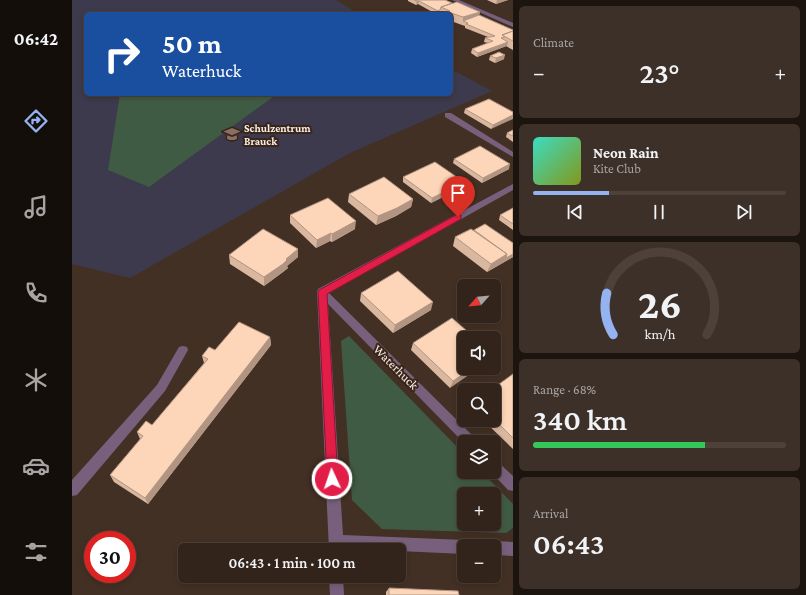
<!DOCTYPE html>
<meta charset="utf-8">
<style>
:root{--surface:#32241b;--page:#3d3028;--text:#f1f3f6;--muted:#a8a4a3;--line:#4d413a;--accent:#95b2f1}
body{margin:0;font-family:"Crimson Pro",serif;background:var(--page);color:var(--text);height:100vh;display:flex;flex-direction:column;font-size:15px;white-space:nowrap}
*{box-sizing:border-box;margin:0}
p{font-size:13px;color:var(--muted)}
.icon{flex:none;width:22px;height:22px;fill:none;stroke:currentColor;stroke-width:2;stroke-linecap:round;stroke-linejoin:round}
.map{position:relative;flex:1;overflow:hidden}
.sheet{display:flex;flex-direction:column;gap:6px;padding:6px;background:#1c140f;width:293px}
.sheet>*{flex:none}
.guide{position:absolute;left:12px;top:12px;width:369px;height:84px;border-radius:6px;box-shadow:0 2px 6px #0003,0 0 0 1px var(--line);background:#1a4fa0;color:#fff;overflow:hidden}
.needle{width:26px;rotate:243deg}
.tools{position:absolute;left:385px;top:279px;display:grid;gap:8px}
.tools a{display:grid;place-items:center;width:44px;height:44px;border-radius:6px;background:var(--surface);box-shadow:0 2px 6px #0003,0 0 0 1px var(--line);font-size:20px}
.speed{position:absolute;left:12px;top:531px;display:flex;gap:8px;font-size:20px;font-weight:700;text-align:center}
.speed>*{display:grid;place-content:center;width:52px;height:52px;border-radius:50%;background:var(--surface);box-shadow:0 2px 6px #0003,0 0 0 1px var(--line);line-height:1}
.speed .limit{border:6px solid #d22;background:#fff;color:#111}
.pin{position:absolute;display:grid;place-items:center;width:34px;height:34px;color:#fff;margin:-41px -17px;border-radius:50% 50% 50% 0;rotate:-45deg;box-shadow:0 0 4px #0007}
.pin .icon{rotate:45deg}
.me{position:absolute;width:44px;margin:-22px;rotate:357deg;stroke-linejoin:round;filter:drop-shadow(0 0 3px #0008)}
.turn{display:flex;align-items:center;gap:14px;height:84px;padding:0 12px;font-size:18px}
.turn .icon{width:52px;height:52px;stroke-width:2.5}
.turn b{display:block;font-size:28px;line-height:34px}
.big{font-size:30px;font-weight:600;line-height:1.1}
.sheet .widget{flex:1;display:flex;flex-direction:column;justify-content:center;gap:6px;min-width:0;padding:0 14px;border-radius:6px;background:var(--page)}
.sheet .dial{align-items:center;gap:0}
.dial svg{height:104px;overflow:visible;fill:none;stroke:var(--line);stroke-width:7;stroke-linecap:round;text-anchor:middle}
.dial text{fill:var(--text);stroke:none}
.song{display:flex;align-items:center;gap:12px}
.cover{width:48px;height:48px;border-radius:6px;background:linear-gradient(135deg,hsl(170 70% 55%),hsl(70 70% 35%))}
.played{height:4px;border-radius:2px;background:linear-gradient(90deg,var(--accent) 30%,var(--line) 30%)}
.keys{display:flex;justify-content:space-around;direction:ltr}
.heat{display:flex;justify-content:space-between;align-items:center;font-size:22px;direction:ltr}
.charge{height:6px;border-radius:3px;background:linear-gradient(90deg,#34c759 68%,var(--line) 0)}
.trip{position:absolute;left:106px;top:543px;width:228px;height:40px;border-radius:6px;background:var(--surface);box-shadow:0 2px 6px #0003,0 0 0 1px var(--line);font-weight:600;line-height:40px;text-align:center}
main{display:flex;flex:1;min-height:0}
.tabs{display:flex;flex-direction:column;width:72px;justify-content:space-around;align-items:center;background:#140e0b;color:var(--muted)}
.tabs .icon{width:28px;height:28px}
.tabs .active{color:var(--accent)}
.tabs b{font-size:18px;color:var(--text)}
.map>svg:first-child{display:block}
</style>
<main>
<nav class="tabs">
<b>06:42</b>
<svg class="icon active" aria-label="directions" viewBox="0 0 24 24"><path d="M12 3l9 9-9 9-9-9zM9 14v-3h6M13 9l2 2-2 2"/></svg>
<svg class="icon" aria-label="music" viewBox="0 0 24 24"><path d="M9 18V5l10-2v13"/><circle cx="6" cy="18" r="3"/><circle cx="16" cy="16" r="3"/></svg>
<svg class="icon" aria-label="phone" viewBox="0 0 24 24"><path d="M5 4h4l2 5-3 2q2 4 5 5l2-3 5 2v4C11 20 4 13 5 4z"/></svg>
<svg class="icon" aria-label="climate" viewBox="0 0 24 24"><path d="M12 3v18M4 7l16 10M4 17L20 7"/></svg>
<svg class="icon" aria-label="car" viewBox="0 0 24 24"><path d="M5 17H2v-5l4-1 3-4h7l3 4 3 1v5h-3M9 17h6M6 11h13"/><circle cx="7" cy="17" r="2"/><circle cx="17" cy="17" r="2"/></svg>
<svg class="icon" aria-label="filters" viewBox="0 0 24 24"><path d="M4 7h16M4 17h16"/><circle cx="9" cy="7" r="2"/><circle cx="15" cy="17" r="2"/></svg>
</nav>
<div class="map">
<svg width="441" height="595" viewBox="0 0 441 595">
<rect width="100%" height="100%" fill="#433024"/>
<!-- education -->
<path fill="#3c3a4c" d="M0,0H264L287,14H14V94H379V69L420,91L278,153L58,278L0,264Z"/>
<!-- green -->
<path fill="#405b44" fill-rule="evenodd" d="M48,94H205L77,187L36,170Z
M277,336L392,454V472H410L441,504V528L434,533L310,529L280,500L269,341ZM392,494H422V524H392Z"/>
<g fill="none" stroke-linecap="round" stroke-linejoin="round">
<!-- service -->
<path fill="#78607d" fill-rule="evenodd" d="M111,346L115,347L116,350L93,391L5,495L0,496V480L85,385L107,347Z"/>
<!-- minor -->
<path fill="#78607d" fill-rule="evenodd" d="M380,0H387L441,23V27Z
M373,113H379L441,152V157L373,117Z
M441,184V190L257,293L403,438L405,442H392V443L256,304L271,535L392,540L397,542L399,546H392V554L327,551V550H257L245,292L246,289Z
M422,460L426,462L441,476V491L436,490L419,472H422Z
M422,541L441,542V556L422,555V546H416L417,543Z
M257,576H271L272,595H258Z"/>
</g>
<!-- wall -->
<path fill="#dab79f" d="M336,0H373L380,3L408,12L407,15L441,30V50L434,46L405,57L399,53L400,49L416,43L412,42L413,38L416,37L393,28V26L390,25L379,21V14H364L346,4L344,5L336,1Z
M415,0H436L424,4Z
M418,56L432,59L423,63L417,60Z
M393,109L441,112L419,129L392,113Z
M441,130V142L434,137L435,133Z
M382,159L437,169L410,183L381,163Z
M331,177L392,182L391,187L372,198L371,197L359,203L331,182Z
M277,194L341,199L339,207L324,216L304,225L276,202Z
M441,208V230L427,220L428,215Z
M218,215L283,229L260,242L258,241L244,248L218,223Z
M402,230L441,243V257L415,272L381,246L383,237Z
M226,249V257L215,266L216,268L211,272L192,286L158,264L157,255Z
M289,293L359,310L321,333L288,301Z
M198,337L199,345L76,504L42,482L38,475L68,439L65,432L80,425L132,363L130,356L143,350Z
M341,343L392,368L378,388L339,350Z
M441,374V449L411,420H422V390Z
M317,588L387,595H314V592Z"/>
<!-- shaded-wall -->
<path fill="#b19582" d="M425,0H436L424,4Z
M345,1H347L346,4L344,5Z
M368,10V14H366V11Z
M408,12L406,19L391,21V17Z
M436,42L435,46L405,57L406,53Z
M433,55L432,59L423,63L424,58Z
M441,115V119L419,129L421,125Z
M438,164L437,169L410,183L411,178Z
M392,182L391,187L372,198L374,193Z
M372,192L371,197L359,203L360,198Z
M341,199L339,207L324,216L304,225L306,216Z
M284,221L283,229L260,242V234Z
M259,233L258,241L244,248L245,240Z
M226,249V257L215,266L216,268L211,272L192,286V277Z
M435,254H441V257L415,272L419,264Z
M361,302L359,310L321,333L323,325Z
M198,337L199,345L76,504L73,498Z
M400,368H407L378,388L381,381Z"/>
<!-- building -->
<path fill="#fdd5b9" stroke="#b19582" d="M342,0H373L380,3L369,7L368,10L366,11L347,1H345Z
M385,2L408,12L391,17L376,12L378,11L369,7Z
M407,15L441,30V31L430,35L433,37L429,38L436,42L406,53L400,49L421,41L413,38L423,36L394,24L396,23L391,21Z
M441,31V41L430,35Z
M427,52L433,55L424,58L418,56Z
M417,99L441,112V115L421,125L393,109Z
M441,130V136L435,133Z
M408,146L438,164L411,178L382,159Z
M363,162L392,182L374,193L372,192L360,198L331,177Z
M312,177L341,199L325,208L306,216L277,194Z
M256,198L284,221L260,234L259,233L245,240L218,215Z
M441,208V224L428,215Z
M413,224L441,243V254L434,258L435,254L402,230Z
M191,229L226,249L214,259L215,260L211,264L192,277L157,255Z
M399,229L435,254L419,264L383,237Z
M326,271L361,302L323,325L289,293Z
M380,318L403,338H392V368H400L381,381L341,343Z
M167,322L198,337L73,498L38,475L71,436L65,432L74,421L80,425L136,359L130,356L137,347L143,350Z
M441,374V438L422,419V390H419Z
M317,588L386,591L387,595H317Z"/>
<!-- route -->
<path fill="#e11d48" stroke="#92132f" d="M386,214L389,215V219L255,294L266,479L265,483L260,485L256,483L255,479L246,292L247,290Z"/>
<!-- icons -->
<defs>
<symbol id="school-bare" viewBox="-9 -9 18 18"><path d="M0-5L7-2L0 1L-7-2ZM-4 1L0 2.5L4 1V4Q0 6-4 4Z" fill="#8d6e63" stroke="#38261a" stroke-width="2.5" paint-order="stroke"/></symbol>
</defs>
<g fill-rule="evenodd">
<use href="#school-bare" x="149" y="123" width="22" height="22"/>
</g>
<g text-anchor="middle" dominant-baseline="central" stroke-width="4" stroke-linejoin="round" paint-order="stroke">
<!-- far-poi labels -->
<g font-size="11" font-weight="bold" fill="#fbeee6" stroke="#38261a" text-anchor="start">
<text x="172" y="128">Schulzentrum<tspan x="172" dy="13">Brauck</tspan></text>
</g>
<!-- street labels -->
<g font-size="13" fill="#fbeee6" stroke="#38261a">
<text transform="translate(324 367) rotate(45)">Waterhuck</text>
</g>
</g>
</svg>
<div class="tools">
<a><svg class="needle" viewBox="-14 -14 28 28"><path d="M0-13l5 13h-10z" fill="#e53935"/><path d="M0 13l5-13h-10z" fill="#a8a4a3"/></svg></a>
<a><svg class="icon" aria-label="sound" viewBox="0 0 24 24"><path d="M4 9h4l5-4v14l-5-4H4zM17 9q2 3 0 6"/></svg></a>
<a><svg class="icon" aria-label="search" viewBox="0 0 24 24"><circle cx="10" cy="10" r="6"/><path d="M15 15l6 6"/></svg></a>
<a><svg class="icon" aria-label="layers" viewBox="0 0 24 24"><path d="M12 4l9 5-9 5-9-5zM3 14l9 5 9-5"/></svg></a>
<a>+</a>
<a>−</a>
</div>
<div class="speed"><div class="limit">30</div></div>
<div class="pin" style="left:386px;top:217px;background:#d93025"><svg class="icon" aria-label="arrive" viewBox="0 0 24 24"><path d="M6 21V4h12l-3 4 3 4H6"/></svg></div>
<svg class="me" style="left:260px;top:479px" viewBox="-20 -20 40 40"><circle r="17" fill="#e11d48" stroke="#fff" stroke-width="3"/><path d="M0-11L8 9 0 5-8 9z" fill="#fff"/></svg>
<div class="trip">06:43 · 1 min · 100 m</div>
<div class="guide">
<div class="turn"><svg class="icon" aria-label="right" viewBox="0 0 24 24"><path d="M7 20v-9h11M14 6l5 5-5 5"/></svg><div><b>50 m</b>Waterhuck</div></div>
</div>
</div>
<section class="sheet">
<div class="widget"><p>Climate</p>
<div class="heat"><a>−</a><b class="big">23°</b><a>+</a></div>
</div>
<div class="widget">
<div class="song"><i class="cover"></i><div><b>Neon Rain</b><p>Kite Club</p></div></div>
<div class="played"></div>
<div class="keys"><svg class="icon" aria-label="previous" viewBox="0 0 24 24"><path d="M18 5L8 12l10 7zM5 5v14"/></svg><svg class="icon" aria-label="pause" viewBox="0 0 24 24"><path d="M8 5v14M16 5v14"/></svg><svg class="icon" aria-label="next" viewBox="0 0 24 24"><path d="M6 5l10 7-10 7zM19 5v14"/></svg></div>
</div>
<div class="widget dial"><svg viewBox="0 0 100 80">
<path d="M14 69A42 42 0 1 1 86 69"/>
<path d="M14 69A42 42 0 0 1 9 37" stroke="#95b2f1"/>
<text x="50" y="56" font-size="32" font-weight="700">26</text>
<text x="50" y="72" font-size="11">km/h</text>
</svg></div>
<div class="widget"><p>Range · 68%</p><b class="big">340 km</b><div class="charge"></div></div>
<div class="widget"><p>Arrival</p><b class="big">06:43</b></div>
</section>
</main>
